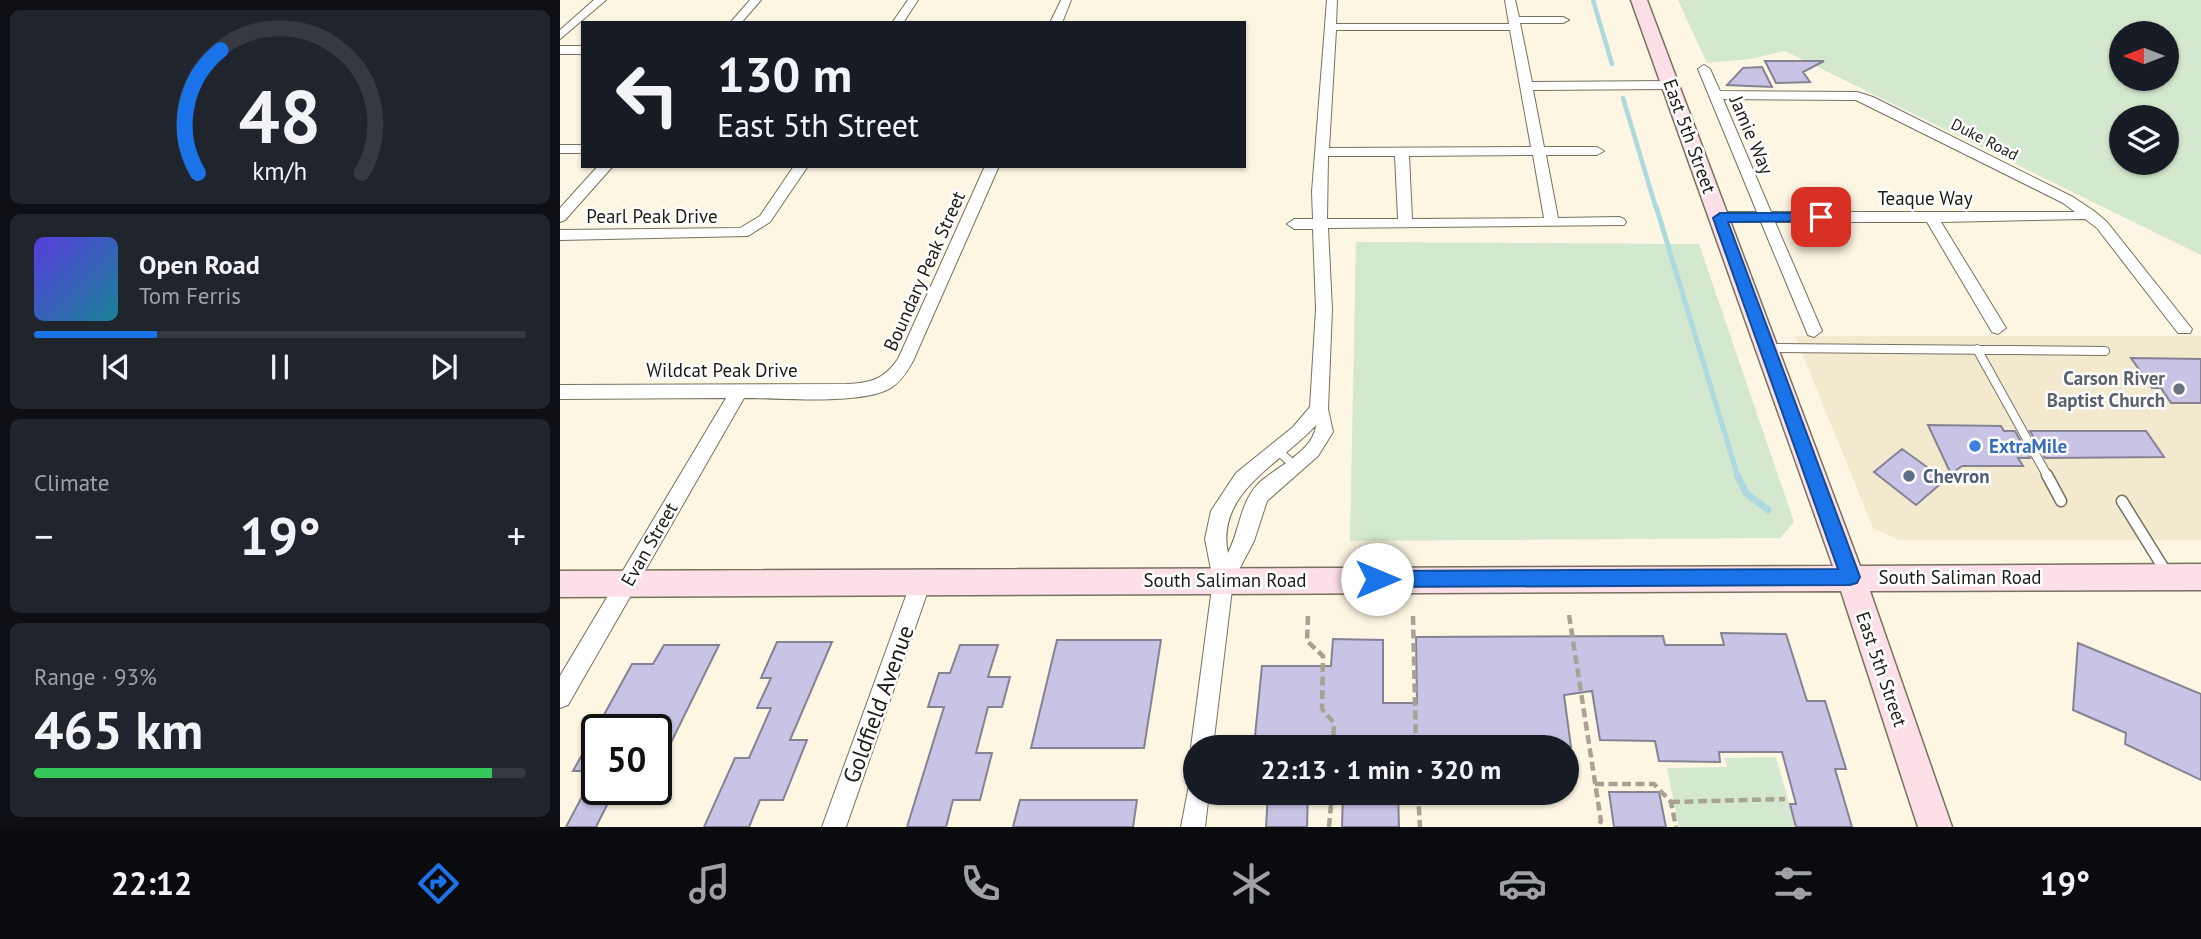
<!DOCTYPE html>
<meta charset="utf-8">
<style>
:root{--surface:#171b24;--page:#20242c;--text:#f1f3f6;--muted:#9ea1a6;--line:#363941;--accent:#1a73e8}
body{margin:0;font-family:"PT Sans",sans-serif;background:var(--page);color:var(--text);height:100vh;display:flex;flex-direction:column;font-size:26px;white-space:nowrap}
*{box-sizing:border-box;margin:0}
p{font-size:23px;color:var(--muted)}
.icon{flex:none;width:38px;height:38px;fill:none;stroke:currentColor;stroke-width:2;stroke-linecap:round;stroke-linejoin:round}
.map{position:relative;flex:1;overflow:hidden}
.drawer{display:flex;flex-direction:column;gap:10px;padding:10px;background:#0d0f14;width:560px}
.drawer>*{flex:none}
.guide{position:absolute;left:21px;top:21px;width:665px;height:147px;border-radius:0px;box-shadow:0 2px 5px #0004;background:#171b24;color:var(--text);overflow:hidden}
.needle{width:46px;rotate:270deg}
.tools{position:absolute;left:1549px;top:21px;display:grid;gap:14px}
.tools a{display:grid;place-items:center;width:70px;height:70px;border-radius:50%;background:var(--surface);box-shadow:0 2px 5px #0004;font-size:35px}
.speed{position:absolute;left:21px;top:714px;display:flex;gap:14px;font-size:35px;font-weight:700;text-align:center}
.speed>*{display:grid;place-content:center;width:91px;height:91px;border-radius:50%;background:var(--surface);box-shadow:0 2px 5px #0004;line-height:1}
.speed .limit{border:4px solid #111;border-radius:10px;background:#fff;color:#111}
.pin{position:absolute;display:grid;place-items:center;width:60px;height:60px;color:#fff;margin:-30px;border-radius:14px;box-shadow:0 4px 10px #0006}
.me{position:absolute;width:77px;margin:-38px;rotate:90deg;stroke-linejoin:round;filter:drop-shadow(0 0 5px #0008)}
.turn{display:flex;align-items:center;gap:24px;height:147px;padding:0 21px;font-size:32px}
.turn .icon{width:91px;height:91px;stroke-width:2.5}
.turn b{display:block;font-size:49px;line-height:60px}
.big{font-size:52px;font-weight:700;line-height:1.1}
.drawer .tile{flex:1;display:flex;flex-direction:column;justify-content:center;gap:10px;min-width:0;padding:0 24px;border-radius:10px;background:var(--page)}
.drawer .dial{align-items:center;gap:0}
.dial svg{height:182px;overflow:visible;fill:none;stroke:var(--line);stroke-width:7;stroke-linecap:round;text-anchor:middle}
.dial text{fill:var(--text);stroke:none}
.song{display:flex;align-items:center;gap:21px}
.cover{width:84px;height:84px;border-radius:10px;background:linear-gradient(135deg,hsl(250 70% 55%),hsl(190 70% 35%))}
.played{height:7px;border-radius:4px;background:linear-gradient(90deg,var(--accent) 25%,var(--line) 25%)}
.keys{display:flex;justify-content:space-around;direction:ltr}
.heat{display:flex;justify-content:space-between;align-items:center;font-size:38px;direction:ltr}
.charge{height:10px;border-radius:5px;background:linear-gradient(90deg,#34c759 93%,var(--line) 0)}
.trip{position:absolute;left:623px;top:735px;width:396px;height:70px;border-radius:35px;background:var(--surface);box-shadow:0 2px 5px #0004;font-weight:700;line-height:70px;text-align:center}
.tab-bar{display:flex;height:112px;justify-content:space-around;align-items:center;background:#090b0e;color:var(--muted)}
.tab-bar .icon{width:49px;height:49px}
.tab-bar .current{color:var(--accent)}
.tab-bar b{font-size:32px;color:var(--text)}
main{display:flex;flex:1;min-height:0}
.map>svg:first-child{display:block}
</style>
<main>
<section class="drawer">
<div class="tile dial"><svg viewBox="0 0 100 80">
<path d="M14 69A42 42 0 1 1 86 69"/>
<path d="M14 69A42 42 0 0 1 24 15" stroke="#1a73e8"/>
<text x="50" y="56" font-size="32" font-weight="700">48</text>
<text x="50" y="72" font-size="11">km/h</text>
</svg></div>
<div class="tile">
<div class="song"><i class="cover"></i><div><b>Open Road</b><p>Tom Ferris</p></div></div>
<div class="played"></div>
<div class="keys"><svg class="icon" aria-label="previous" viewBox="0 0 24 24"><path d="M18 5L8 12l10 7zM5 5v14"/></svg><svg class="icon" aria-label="pause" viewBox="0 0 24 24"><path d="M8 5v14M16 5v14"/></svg><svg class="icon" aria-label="next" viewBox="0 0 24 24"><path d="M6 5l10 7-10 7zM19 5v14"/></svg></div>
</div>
<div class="tile"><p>Climate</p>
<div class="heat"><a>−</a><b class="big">19°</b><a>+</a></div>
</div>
<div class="tile"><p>Range · 93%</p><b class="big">465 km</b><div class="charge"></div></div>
</section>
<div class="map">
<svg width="1641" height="827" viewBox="0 0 1641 827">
<rect width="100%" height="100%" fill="#fdf6e3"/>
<!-- built -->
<path fill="#f2e9cf" d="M1235,336H1641V540H1339L1313,528Z"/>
<!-- green -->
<path fill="#d4e8cf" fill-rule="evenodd" d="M1118,0H1641V255L1225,51L1190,59L1147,63ZM1561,33H1606V79H1561ZM1561,117H1606V163H1561Z
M796,242L1139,244L1234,522L1220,538L790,541Z
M1216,757L1236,827H1119L1107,768L1167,767L1165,758Z"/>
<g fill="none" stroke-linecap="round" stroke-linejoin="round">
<!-- stream-far2 -->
<path stroke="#aedadf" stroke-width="4.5" d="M1033,0L1052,64
M1063,98L1096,208"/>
<!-- stream-far1 -->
<path stroke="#aedadf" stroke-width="5" d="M1096,206L1178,477"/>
<!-- stream -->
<path stroke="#aedadf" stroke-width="7" d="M1177,475L1186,493L1208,510"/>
</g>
<!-- building -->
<path fill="#c9c4e5" stroke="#858294" stroke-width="2" d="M1205,61H1264L1243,72L1250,82L1216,83Z
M1202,67L1212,87L1167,85L1183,68Z
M1571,358L1641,359V403H1611L1601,388H1592Z
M1368,425L1441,426L1444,431H1455L1470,458H1458L1463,466H1402L1391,474Z
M1470,431H1586L1604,457L1485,458Z
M1342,449L1385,480L1356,505L1314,472Z
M1161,633L1226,634L1247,701H1265L1286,769H1275L1292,827H1236L1230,804H1236L1222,752H1159L1160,762L1099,761L1095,741L1040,740L1032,691L1004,695L1011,747H711L712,736H695L702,666H771L773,639L823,640V703H857L856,637L1103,636L1105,645H1164Z
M497,640H601L584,748H471Z
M217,642H272L230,740H247L223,800H200L189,827H144L175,758H189L211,708H197L211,678H201Z
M1518,643L1641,694V780L1565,744L1566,733L1513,710Z
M104,645H159L96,773V730H37V771H13L72,664H93Z
M400,645H438L428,677H450L442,707H428L416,753H432L420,800H393L386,827H347L384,707H368L379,673H390Z
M26,789H55L36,827H6Z
M1049,792H1099L1106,827H1054Z
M708,793H748L747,827H706Z
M783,793H838L839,827H782Z
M460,800H577L573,827H453Z"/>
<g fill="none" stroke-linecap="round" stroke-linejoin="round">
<defs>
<path id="lane-far1" d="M1209,348L1545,351
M1417,349L1488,477
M717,450L734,465"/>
<path id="lane" d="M1487,475L1501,501
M1562,501L1606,572"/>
<path id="street" d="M34,0H46L0,39V30Z
M190,0H201L181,23H170Z
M348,0H358L343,23H332Z
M501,0H511L502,23H490Z
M767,0H777L776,24H949L945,0H955L959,17H1003L1009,20L1003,23H960L972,82L1111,81L1117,85L1111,89L973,90L984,147H1037L1044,151L1037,155H986L998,218L1059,217L1064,219L1066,222L1064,225L768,228L772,309L768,409L773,432L758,456L707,501L694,541L673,581L653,747H635V756L631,747L653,580L645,539L651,511L676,473L733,427L750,407L756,309L753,229H734L727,224L734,219H753L752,192ZM776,30H950L971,147L769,148ZM973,155L984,218L852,219L849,156ZM768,156H835L838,219H767ZM756,425C754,451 716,467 699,483C680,502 680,530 668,553C655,492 722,463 756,425Z
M0,46H23V54H0Z
M1144,65L1150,69L1160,91L1297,92L1313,97L1513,197L1534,211L1547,222L1632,329L1630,333H1618L1537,228L1525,219L1381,222L1446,328L1438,334L1432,332L1367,222H1215L1262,331L1254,337L1248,335L1201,222H1160L1153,217L1160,212H1197L1138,69ZM1163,99L1296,100L1503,203L1515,212H1211Z
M0,145H23V153H0Z
M38,166H53L5,220L0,222V208Z
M234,166H248L210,222L188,236L0,240V230L180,228L200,216Z
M425,166H439L353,361C347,372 340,383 329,389C297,405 221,398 184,398L8,705L0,708V676L166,398L0,399V385L287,384C311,383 324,379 338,359Z
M361,573L368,576L371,582L286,827H262L351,582L354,576Z
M635,782V793H649L645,827H621L629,785Z"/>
<path id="secondary" d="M1071,0H1087L1300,566L1641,564V590L1310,591L1392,827H1358L1281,591L0,597V571L1273,566Z"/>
</defs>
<!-- lane-far1 casing -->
<use href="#lane-far1" stroke="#777160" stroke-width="10"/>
<!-- lane casing -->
<use href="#lane" stroke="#777160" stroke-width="13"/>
<!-- street casing -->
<use href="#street" stroke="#777160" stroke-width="2"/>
<!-- secondary casing -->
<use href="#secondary" stroke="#777160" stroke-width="3"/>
<!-- path -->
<path stroke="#a7a294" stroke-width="4.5" stroke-dasharray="9 4.5" stroke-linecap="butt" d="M1009,615L1041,821L1037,827
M748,616L747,641L763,656L762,709L774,723L773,747
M853,616L856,747
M1035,784H1094L1111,802L1116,827
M858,793L860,827
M1111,802L1225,799
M769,827L772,793"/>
<!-- lane-far1 -->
<use href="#lane-far1" stroke="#fff" stroke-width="8"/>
<!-- lane -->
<use href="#lane" stroke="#fff" stroke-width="10"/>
<!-- street -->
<use href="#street" fill="#fff" fill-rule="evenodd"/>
<!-- secondary -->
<use href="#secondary" fill="#fde0e7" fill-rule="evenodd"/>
</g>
<!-- route -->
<path fill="#1a73e8" stroke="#114b97" stroke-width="2" d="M1160,213H1261L1267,217L1261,221L1168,222L1300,577L1297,583L1290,585L817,587L811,585L808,579L811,573L817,571L1278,569L1153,218Z"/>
<!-- markers -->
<circle fill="#6b7280" stroke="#fff" stroke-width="2.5" cx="1619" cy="389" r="7"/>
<circle fill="#3f7fe0" stroke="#fff" stroke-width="2.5" cx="1415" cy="446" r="7"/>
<circle fill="#5c6f8a" stroke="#fff" stroke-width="2.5" cx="1349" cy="476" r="7"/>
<g text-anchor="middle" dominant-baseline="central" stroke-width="5" stroke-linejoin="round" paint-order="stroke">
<!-- far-street labels -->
<g font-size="16" fill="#1d1b14" stroke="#fff">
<text transform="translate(1425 139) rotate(27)">Duke Road</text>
</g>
<!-- street labels -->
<g font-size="19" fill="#1d1b14" stroke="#fff">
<text transform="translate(1192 135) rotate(67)">Jamie Way</text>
<text transform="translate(1130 136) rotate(70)">East 5th Street</text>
<text x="1365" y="198">Teaque Way</text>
<text x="92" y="216">Pearl Peak Drive</text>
<text transform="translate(364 271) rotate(-66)">Boundary Peak Street</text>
<text x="162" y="370">Wildcat Peak Drive</text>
<text transform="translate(89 544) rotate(-60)">Evan Street</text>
<text x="1400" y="577">South Saliman Road</text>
<text x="665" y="580">South Saliman Road</text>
<text transform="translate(1322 669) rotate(71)">East 5th Street</text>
</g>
<!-- worship labels -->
<g font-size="19" font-weight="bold" fill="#5b616d" stroke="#fff" text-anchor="end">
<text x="1605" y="378">Carson River<tspan x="1605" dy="22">Baptist Church</tspan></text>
</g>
<!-- shop labels -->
<g font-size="19" font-weight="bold" fill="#366cbe" stroke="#fff" text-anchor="start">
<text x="1429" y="446">ExtraMile</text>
</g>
<!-- service labels -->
<g font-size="19" font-weight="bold" fill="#4e5e75" stroke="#fff" text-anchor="start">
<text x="1363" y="476">Chevron</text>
</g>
<!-- near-street labels -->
<g font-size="23" fill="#1d1b14" stroke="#fff">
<text transform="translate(318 704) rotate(-70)">Goldfield Avenue</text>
</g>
</g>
</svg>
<div class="tools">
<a><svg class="needle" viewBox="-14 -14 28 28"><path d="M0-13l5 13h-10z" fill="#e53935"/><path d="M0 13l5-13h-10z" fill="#9ea1a6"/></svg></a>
<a><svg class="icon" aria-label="layers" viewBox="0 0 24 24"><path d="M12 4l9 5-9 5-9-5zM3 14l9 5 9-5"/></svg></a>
</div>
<div class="speed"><div class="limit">50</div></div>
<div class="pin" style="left:1261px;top:217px;background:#d93025"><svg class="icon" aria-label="arrive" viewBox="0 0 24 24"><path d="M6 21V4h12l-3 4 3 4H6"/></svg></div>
<svg class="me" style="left:817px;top:579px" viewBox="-20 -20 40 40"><circle r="19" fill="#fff"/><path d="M0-13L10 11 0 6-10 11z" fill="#1a73e8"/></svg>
<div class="trip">22:13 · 1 min · 320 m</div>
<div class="guide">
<div class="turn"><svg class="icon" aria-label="left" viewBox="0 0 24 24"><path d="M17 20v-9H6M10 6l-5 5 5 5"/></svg><div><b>130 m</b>East 5th Street</div></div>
</div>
</div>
</main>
<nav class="tab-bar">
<b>22:12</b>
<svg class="icon current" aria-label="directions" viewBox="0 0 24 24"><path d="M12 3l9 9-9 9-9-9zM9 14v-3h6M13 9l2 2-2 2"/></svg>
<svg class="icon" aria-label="music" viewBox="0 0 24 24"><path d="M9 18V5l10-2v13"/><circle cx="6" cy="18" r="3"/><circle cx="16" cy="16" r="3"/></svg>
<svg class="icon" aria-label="phone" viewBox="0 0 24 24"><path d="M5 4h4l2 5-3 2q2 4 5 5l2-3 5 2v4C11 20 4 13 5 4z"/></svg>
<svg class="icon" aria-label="climate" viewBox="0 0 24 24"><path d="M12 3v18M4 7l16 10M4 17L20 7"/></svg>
<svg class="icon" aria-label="car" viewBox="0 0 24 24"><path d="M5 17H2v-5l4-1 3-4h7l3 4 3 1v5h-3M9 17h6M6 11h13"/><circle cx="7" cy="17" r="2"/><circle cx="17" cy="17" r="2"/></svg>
<svg class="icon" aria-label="filters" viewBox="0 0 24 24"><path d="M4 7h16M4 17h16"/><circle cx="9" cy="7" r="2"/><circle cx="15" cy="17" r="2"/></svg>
<b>19°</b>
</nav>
